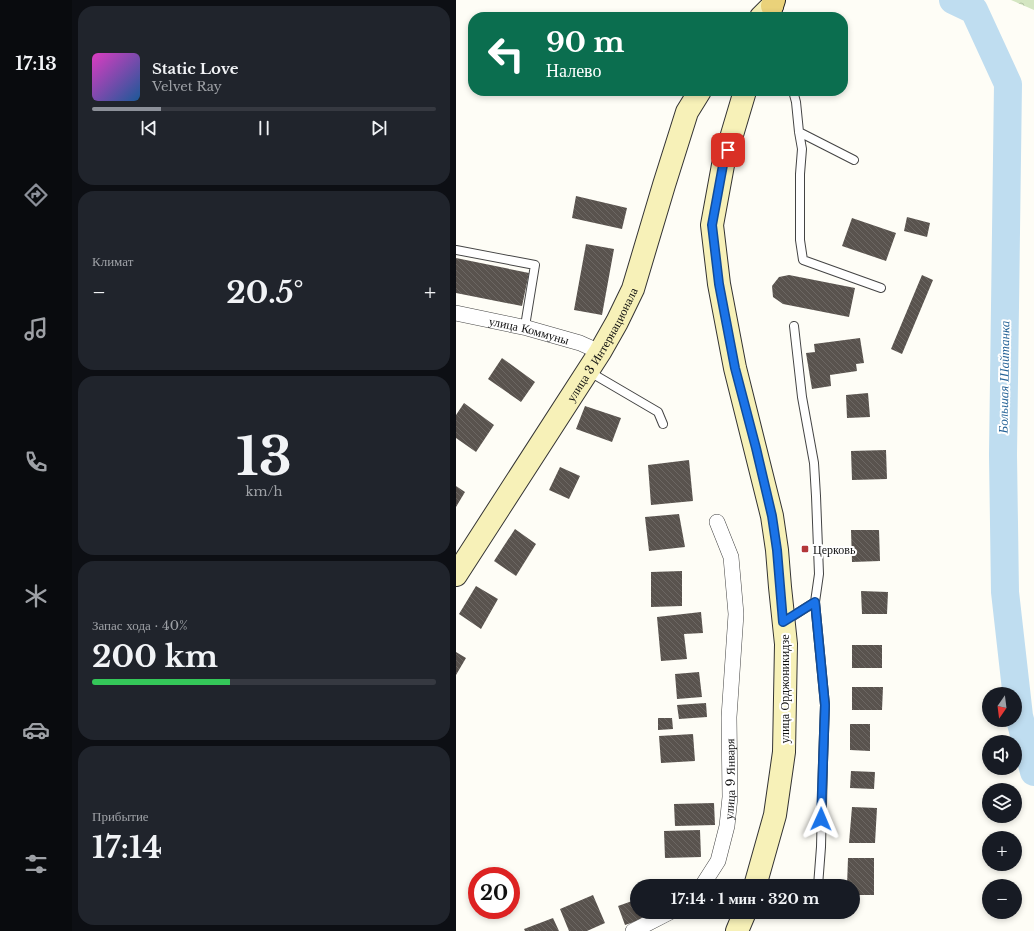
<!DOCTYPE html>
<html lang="ru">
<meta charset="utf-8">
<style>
:root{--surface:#171b24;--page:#20242c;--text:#f1f3f6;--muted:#9ea1a6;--line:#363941;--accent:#8c9099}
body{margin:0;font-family:"Libre Baskerville",serif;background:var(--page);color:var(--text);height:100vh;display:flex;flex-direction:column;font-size:15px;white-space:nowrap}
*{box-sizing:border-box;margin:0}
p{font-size:13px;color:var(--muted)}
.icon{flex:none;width:22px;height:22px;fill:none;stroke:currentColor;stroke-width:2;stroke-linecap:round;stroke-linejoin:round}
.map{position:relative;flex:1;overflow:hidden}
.sheet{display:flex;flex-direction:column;gap:6px;padding:6px;background:#0d0f14;width:384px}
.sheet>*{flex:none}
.banner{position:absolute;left:12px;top:12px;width:380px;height:84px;border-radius:16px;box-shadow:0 2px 6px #0003;background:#0b6e4f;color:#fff;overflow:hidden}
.needle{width:26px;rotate:194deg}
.buttons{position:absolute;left:526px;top:687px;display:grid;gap:8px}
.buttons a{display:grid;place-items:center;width:40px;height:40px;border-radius:50%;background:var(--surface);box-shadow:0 2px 6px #0003;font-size:20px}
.speed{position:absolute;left:12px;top:867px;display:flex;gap:8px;font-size:20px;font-weight:700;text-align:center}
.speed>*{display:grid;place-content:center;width:52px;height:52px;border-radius:50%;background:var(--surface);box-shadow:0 2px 6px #0003;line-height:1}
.speed .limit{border:6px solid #d22;background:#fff;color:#111}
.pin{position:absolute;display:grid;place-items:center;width:34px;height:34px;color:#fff;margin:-17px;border-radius:8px;box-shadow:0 2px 6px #0006}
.me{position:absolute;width:44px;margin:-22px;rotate:1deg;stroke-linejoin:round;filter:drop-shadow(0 0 3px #0008)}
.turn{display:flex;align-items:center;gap:14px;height:84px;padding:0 12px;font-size:18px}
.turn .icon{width:52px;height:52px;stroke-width:2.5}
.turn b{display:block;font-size:28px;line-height:34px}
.big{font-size:30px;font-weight:700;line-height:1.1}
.sheet .tile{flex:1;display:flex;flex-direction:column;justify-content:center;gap:6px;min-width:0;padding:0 14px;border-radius:16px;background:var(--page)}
.sheet .dial{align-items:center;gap:0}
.dial b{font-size:52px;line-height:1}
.song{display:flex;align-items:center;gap:12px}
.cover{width:48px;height:48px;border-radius:6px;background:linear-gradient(135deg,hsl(310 70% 55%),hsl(210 70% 35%))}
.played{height:4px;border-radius:2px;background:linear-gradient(90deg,var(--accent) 20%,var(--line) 20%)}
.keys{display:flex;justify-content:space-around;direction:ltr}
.heat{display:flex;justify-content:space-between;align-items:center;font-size:22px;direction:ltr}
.charge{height:6px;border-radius:3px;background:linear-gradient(90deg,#34c759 40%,var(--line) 0)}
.trip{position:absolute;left:174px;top:879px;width:230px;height:40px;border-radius:20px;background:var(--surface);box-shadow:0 2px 6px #0003;font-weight:700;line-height:40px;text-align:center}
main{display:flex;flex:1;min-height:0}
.dock{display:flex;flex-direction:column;width:72px;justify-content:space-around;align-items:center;background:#090b0e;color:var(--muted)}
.dock .icon{width:28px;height:28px}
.dock .selected{color:var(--accent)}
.dock b{font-size:18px;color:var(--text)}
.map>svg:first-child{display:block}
</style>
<main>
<nav class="dock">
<b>17:13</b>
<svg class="icon selected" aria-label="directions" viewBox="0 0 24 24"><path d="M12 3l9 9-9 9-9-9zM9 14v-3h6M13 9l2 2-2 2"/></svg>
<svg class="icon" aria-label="music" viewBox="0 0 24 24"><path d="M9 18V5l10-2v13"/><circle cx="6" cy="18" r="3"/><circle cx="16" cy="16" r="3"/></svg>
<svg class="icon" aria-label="phone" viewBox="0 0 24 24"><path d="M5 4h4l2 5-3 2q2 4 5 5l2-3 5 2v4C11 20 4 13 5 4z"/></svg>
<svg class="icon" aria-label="climate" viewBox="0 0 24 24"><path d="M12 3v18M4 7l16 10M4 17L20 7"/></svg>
<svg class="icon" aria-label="car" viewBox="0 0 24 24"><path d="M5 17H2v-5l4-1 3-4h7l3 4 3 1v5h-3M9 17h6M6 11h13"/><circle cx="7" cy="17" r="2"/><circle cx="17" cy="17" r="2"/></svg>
<svg class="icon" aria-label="filters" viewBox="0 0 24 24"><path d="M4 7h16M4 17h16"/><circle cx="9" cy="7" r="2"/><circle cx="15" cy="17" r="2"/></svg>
</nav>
<section class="sheet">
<div class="tile">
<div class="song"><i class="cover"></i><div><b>Static Love</b><p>Velvet Ray</p></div></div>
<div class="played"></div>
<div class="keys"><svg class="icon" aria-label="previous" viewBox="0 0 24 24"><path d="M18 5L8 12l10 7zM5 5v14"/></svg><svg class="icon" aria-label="pause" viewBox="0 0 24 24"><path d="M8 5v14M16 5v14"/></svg><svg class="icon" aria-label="next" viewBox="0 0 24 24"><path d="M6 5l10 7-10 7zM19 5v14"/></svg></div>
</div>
<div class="tile"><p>Климат</p>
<div class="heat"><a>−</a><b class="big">20.5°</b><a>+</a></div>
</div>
<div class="tile dial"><b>13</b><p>km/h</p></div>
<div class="tile"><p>Запас хода · 40%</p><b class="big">200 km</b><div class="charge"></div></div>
<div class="tile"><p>Прибытие</p><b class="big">17:14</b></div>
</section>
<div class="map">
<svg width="578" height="931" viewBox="0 0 578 931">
<defs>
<pattern id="park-crowns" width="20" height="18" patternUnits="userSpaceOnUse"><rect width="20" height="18" fill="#d4e6c2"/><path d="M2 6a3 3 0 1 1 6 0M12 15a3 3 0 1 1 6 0" fill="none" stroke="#b5c4a6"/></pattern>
<pattern id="building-back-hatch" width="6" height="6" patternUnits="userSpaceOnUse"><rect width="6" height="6" fill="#59534e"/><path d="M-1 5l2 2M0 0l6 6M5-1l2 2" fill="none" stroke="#6c6763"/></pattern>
</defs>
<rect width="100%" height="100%" fill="#fefdf6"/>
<!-- park -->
<path fill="url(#park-crowns)" d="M555,0H578V10Z"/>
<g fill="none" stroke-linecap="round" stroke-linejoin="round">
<!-- river -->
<path stroke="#bfddf0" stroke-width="28" d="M497,0L518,10L552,84L547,455L549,592L563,716L578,772"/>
</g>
<!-- building -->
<path fill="url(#building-back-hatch)" d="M120,196L171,208L166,229L116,218Z
M451,217L474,223L471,237L448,231Z
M396,218L440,233L430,261L386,246Z
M130,244L158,249L146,315L118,310Z
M0,258L73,273L66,306L0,293Z
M333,275L399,288L393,317L327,304L317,297L316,286L323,277Z
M466,275L477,280L446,354L435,349Z
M404,338L408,363L400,364L401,371L374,375L375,386L356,389L350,353L359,352L358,344Z
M46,358L79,382L65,402L32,379Z
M412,393L414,417L391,418L390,395Z
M8,403L38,425L20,452L0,438V415Z
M129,406L165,418L156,442L120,429Z
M430,450L431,479L396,480L395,451Z
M233,460L237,501L195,505L192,465Z
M104,467L124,476L113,499L93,490Z
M0,486L9,492L0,507Z
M223,514L229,547L193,551L189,517Z
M59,529L80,544L60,576L38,561Z
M395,530H423L424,561L396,562Z
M226,571V606L195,607V572Z
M20,586L42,599L25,629L3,614Z
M405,591L432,592L431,614H406Z
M245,612L247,633L228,634L231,659L205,661L201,617Z
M396,645H426V668H396Z
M0,652L10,658L0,675Z
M243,672L246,697L221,699L219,674Z
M396,687H427L426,710H396Z
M250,703L251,717L223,719L221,705Z
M202,718H216L217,729L202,730Z
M394,724H414V751L394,750Z
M237,734L239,761L205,763L203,736Z
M395,771L419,772L418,789L394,788Z
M258,803L259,825L219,826L218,804Z
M396,807L421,808L419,843H393Z
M244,830L245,857L209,858L208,831Z
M392,858H418V895H397V886H391Z
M137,895L149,923L131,931H113L104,909Z
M179,900L181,904V912H184L187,919L169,925L162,906Z
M97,918L103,931H69L68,929Z"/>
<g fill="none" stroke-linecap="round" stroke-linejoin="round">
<defs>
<path id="lane" d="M337,91L340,102L343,132L346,149L344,174V240L347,260L425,288
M343,132L398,160
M0,250L79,265L70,320L71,328
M132,371L202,412L207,424
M359,602L369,705L367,763L365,847L362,886
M329,621L359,602L363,574L360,496L358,463L346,397L338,326"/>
<g id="street">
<path id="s1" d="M0,313L71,328L124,343L144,352"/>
<path id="s2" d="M246,886L262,861L271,826L274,797L273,717L280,614L275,557L261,522"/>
<path d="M177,931L214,912"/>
</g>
<g id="secondary">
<path d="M305,17L316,6"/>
<path d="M289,91L267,165L256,225L263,284L279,368L316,516L321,550L324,587L330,644L328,752L319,815L299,886"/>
<path id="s3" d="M0,575L144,352L161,322L177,289L208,185L231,112L244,91"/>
<path d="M281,931L289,912"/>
</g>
<path id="primary" d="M316,6L318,0"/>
</defs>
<!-- lane casing -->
<use href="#lane" stroke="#444" stroke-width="10"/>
<!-- street casing -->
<use href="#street" stroke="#444" stroke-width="16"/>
<!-- secondary casing -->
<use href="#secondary" stroke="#333" stroke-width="24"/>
<!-- primary casing -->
<use href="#primary" stroke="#222" stroke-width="24"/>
<!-- lane -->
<use href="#lane" stroke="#fff" stroke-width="8"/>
<!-- street -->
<use href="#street" stroke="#fff" stroke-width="15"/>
<!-- secondary -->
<use href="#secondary" stroke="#f7f1b8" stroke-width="22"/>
<!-- primary -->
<use href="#primary" stroke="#ead27a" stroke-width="22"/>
</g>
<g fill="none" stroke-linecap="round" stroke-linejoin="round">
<defs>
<path id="route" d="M272,150L267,165L256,225L263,284L279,368L300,448L316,516L321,550L327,622L359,602L369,705L365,819"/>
</defs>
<!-- route casing -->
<use href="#route" stroke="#114b97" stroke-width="10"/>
<!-- route -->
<use href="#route" stroke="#1a73e8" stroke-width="7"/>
</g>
<!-- markers -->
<rect fill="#b33739" stroke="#fff" stroke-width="1.5" x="345" y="545" width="8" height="8" rx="2"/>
<g text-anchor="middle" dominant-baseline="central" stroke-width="4" stroke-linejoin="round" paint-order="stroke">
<!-- street labels -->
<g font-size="12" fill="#111" stroke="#fff">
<text stroke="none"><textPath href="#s1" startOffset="75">улица Коммуны</textPath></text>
<text stroke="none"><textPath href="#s3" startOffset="273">улица 3 Интернационала</textPath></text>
<text transform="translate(328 689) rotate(-90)">улица Орджоникидзе</text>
<text stroke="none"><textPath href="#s2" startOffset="113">улица 9 Января</textPath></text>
</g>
<!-- poi labels -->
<g font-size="12" fill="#111" stroke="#fff" text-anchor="start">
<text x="357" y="549">Церковь</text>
</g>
<!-- water labels -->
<g font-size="13" font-style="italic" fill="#266397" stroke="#fff">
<text transform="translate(548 377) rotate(-89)">Большая Шайтанка</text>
</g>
</g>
</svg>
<div class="buttons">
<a><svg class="needle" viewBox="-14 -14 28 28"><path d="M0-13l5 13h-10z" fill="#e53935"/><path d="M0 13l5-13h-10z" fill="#9ea1a6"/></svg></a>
<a><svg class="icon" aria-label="sound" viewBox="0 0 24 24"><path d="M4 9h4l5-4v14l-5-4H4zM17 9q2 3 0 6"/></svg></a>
<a><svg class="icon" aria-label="layers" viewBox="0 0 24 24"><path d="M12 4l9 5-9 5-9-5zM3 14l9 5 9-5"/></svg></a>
<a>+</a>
<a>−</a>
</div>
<div class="speed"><div class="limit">20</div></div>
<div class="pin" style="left:272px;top:150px;background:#d93025"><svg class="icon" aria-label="arrive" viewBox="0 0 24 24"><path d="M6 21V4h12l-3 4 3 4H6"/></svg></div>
<svg class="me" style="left:365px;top:819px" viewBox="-20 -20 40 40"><path d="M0-17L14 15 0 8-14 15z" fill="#1a73e8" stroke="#fff" stroke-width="4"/></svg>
<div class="trip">17:14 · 1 мин · 320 m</div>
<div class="banner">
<div class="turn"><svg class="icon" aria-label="left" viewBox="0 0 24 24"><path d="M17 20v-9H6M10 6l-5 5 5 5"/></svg><div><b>90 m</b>Налево</div></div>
</div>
</div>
</main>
